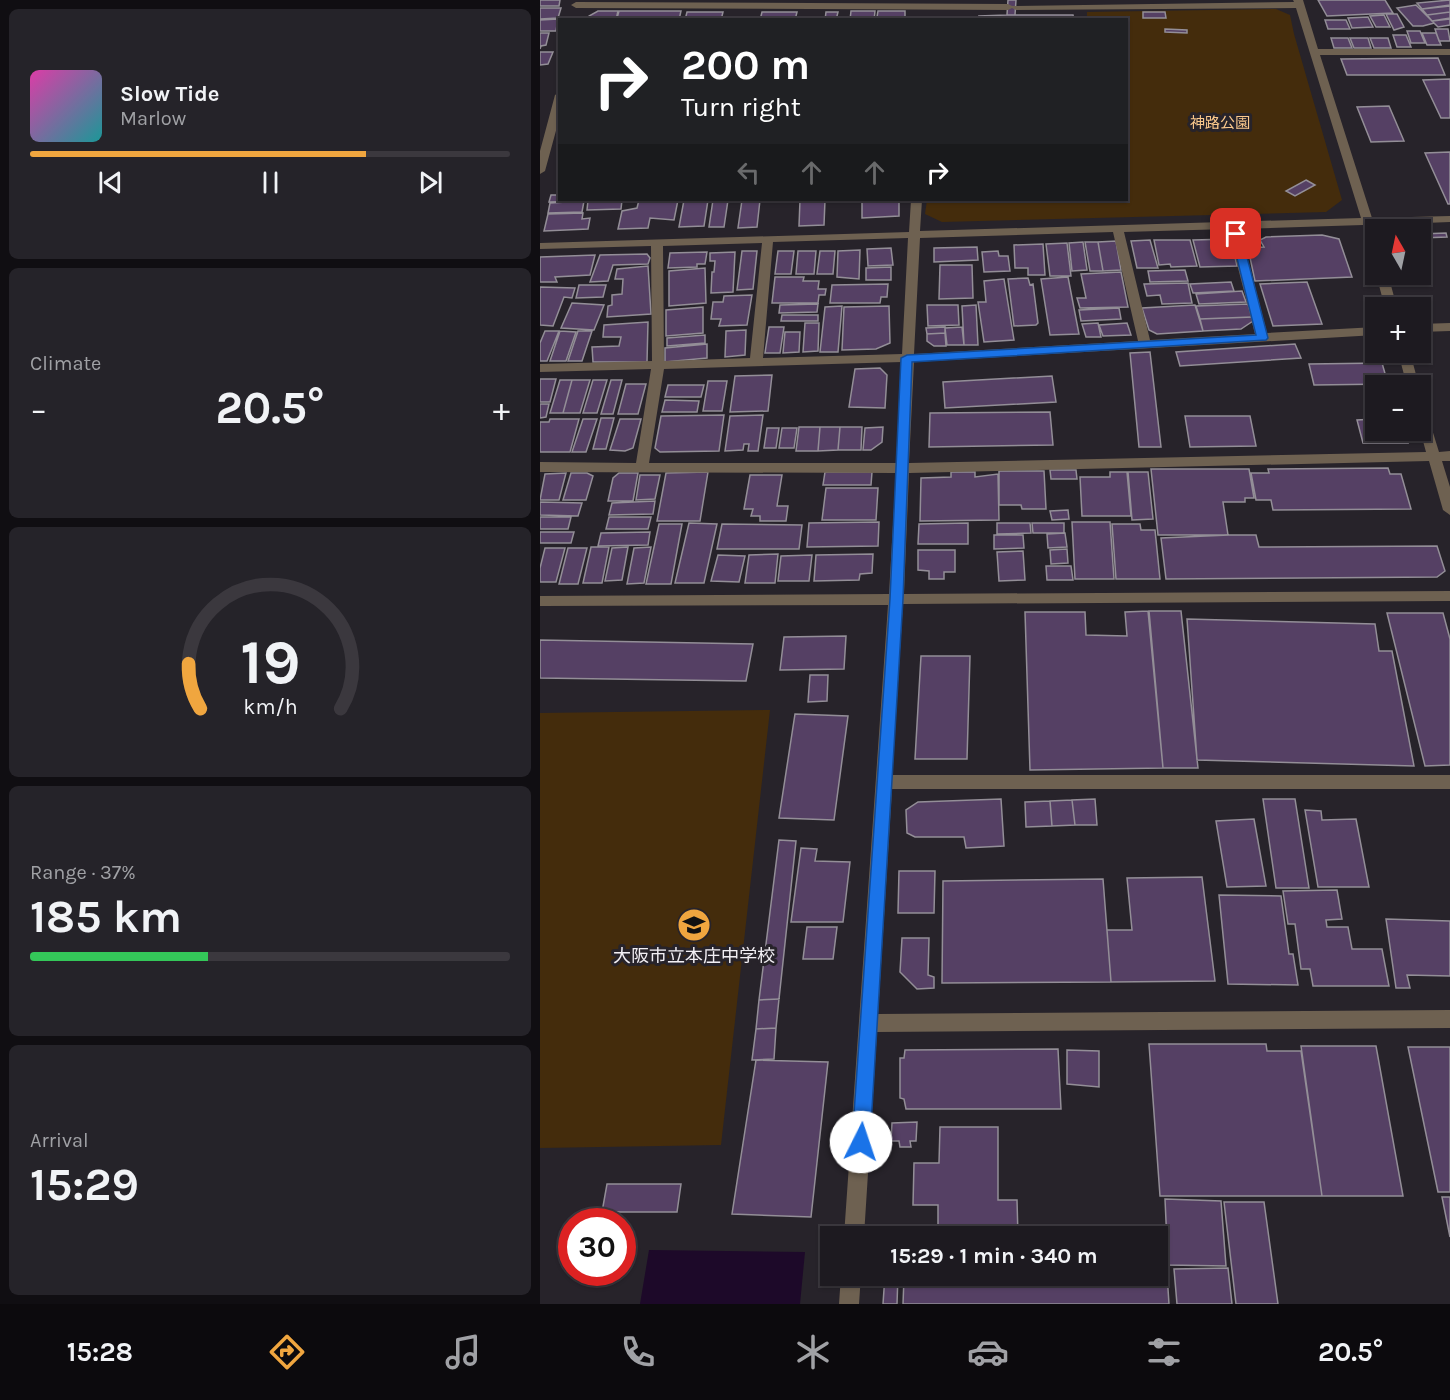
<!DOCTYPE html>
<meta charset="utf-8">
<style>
:root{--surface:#1d1a20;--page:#252329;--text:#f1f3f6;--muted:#a0a1a5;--line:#3b383e;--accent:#f0a63f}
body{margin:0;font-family:Karla,"Noto Sans JP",sans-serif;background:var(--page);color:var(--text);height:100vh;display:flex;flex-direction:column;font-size:22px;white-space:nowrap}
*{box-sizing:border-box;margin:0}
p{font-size:20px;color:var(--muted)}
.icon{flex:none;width:33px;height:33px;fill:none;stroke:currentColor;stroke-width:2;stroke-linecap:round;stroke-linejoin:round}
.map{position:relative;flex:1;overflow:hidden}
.details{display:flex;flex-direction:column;gap:9px;padding:9px;background:#100e12;width:540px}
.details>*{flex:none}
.top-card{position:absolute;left:18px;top:18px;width:570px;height:183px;border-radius:0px;box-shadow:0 2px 4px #0004,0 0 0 2px var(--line);background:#202124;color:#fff;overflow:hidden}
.needle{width:39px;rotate:351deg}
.buttons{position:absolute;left:825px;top:219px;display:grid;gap:12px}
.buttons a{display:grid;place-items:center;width:66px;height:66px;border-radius:0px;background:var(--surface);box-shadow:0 2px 4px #0004,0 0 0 2px var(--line);font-size:30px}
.speed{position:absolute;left:18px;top:1208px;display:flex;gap:12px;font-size:30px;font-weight:700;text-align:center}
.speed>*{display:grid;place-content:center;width:78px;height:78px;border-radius:50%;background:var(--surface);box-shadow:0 2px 4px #0004,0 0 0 2px var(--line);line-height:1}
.speed .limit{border:9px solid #d22;background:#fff;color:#111}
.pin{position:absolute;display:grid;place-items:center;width:51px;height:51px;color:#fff;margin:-26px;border-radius:12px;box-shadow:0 3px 9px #0006}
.me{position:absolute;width:66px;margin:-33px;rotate:4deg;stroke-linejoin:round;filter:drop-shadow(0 0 4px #0008)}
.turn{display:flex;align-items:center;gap:21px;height:126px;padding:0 24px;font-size:27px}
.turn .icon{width:78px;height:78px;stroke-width:2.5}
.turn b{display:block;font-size:42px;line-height:51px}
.lanes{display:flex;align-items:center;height:57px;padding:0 24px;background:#0003;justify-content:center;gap:30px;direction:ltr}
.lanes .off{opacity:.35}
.big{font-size:45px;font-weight:700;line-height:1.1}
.details .card{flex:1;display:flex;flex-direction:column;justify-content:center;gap:9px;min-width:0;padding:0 21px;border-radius:9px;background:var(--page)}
.details .dial{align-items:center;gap:0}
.dial svg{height:156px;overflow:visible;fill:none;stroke:var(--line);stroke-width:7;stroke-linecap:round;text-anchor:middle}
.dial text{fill:var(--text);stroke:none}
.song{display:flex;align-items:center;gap:18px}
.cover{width:72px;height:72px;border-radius:9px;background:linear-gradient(135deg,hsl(320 70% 55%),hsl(180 70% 35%))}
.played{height:6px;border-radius:3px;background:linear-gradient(90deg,var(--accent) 70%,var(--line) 70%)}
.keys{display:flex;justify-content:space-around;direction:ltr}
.heat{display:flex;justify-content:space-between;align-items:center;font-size:33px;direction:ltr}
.charge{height:9px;border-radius:4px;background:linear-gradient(90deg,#34c759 37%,var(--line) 0)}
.trip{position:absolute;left:280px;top:1226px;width:348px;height:60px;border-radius:0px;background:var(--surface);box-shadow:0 2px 4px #0004,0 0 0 2px var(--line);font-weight:700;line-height:60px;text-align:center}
.dock{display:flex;height:96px;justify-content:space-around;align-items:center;background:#0c0a0d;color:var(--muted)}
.dock .icon{width:42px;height:42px}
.dock .active{color:var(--accent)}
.dock b{font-size:27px;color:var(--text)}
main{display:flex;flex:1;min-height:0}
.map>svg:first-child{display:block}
</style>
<main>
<section class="details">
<div class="card">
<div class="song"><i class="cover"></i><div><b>Slow Tide</b><p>Marlow</p></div></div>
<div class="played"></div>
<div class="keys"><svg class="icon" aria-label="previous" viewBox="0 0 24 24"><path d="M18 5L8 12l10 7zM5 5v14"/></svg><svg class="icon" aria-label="pause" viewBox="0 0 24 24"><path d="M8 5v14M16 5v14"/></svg><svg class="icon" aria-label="next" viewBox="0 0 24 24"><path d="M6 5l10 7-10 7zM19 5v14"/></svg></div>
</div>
<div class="card"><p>Climate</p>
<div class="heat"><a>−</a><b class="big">20.5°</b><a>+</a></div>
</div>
<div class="card dial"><svg viewBox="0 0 100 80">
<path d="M14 69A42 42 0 1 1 86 69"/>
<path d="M14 69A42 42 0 0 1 8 46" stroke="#f0a63f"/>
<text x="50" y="56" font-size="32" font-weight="700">19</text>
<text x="50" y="72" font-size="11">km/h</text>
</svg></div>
<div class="card"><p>Range · 37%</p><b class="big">185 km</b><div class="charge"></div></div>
<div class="card"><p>Arrival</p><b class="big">15:29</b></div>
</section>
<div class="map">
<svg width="910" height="1304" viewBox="0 0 910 1304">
<rect width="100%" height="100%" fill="#27232a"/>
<!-- green -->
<path fill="#442c0c" d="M736,9L750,15L754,34L802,200L786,212L402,222L385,214L387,200H586V20L547,19V12Z
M230,710L181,1145L0,1148V713Z"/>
<!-- water -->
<path fill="#1d0929" d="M109,1250L265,1252L260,1304H100Z"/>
<!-- building -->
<path fill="#554064" stroke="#938e97" stroke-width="1.5" d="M0,0H20L19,6H0Z
M468,0H476L475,15H467Z
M778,0H845L853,13L787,16Z
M910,0V5L882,9L877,3Z
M876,5L894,23L883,26H873L857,8Z
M910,6V12L887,15L882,9Z
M0,8H21L18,18L0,19Z
M58,11H78L76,20H47L49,16Z
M79,11H141L139,20L77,18Z
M311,11H335L334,20H310Z
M338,11H365V17H337Z
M147,12H183L181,20H145Z
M222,12H257L255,20H220Z
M286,12H298L296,20H285Z
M603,12H625L626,18H603Z
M910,12V18L892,21L887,15Z
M846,14H857L864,27L854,30Z
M467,15H533L534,20H440L439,16Z
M844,15L850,27H836L830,16Z
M828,17L833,27L812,28L808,18Z
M18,19L16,31H0V20Z
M910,19V25L898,27L892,21Z
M785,20H806L810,29H788Z
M625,29L647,30V33L625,32Z
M895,29H908L910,41H899Z
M867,31H880L885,43H871Z
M0,33H9L6,45L1,46L0,49Z
M882,33H896L901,45H887Z
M853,35H866L871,47H857Z
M791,38H808L812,48H794Z
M810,38H828L831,48H814Z
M830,38H848L851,48H834Z
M0,52H13L8,64L0,65Z
M898,58L905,75H807L801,59Z
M910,79V118H901L883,80Z
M849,106L864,141L831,142L817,107Z
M910,152V204H908L885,153Z
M766,180L775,185L755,196L746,191Z
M11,195H20V200L44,201L9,202Z
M48,200H82L81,209L47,210Z
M99,200H138L134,220L110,218L108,228L78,229L82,211L97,208Z
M144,200H168L164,226L139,227Z
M173,200H188L184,227H169Z
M202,200H220L217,227L198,228Z
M260,200H285L284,225L259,226Z
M322,200H359V216L322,218Z
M44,201L42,212L8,213L10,203Z
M43,213L42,219L50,218L48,229L4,231L8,214Z
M906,233L907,237L880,238V234Z
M782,235L799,239L812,277L715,281L708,248L724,247L720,240L726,237Z
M691,239L697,266L660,267L653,240Z
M610,240L618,268H597L591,241Z
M614,240H650L657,266L631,267L630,264L619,265Z
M576,241L581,270L563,271L558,242Z
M543,242L547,270L532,271L529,243Z
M545,242H558L563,271H550Z
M527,243L531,276H510L506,244Z
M503,244L505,275H488V268H475L474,245Z
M437,247L438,260L394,262V248Z
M351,248L353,265L328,266L327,249Z
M320,250L319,279L297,277L298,251Z
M202,251H217L213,289L197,290Z
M238,251H254L251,274H235Z
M258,251H276L274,274H256Z
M280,251H295L293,274H277Z
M458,251L459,256H468L470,271L444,272L442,252Z
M167,252L165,264H157V267L128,268L130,253Z
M195,252L193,292L171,293L172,272H174L175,261H170V253Z
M107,254L110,258L108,264L73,265L68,281L50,282L60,255Z
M55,255L50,275L15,277L17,282H0V257Z
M400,265H432L433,298L399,299Z
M108,266L111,314L67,317L68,306L72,305V295L82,294L83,279H75L77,269Z
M351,267V280H326V268Z
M165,268L166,303L129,306V271Z
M645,270L648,281L610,282L608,271Z
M581,272L588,307L540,308L537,298H546L541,274Z
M235,277H264L263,281H279L278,289H286L285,295H279L278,303H232Z
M528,277L539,334L510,335L501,279Z
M488,278L490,285L493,284L498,323L496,325L474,326L468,279Z
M464,279L474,340L444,342L438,302H446L444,281Z
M691,282L694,291L653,293L650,284Z
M767,282L782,324L733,326L720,284Z
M648,283L652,303L622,304L620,295L607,296L604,284Z
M348,284L347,297H341L340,303H290L292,285Z
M39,285H66L63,297L36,298Z
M0,287L35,288L32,298L24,297L13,326L0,325Z
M702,291L706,302L659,304L656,294Z
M212,295L207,325L179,326L181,319H171L173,302H183L184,296Z
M32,303L64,305L54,330L21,328Z
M278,304L277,312L239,313L240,305Z
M708,304L712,317L660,319L656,306Z
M387,305H418L419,325L388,326Z
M436,305L438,345H424L422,306Z
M655,305L663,331L617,334L609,330L602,308Z
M302,306L298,352H280L285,307Z
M349,306L350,343L336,349L302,350L304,307Z
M163,307V333L126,336V310Z
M579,308L581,319L541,321L539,310Z
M242,315H278V321H241Z
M712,317L713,321L701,329L663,331L660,319Z
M108,322L107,362H53L52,347L79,346L81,337H63L64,325Z
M265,323H279L278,351L263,352Z
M558,323L561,337H546L542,324Z
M587,323L591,335L563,336L559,325Z
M229,327H244L240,353H225Z
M405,327V333L387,334L386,328Z
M422,327L424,345H407L405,328Z
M206,330L205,355L185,357L186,331Z
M5,331H19L7,361H0V343Z
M20,331L36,332L26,361H10Z
M38,331H52L42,361H28Z
M245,332H260L259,352L243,353Z
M405,333L406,346H394L387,341V334Z
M165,335V343L127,346V338Z
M167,344V358L125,362V348Z
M755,344L761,358L640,366L636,352Z
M610,352L621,447H599L590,353Z
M842,363L848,384L774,385L769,364Z
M340,368L347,375L345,408L309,407L315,369Z
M232,375L228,411L190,412L195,376Z
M512,376L516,402L405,408L403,382Z
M0,379H16L10,402H0Z
M20,380H32L23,413H10Z
M32,380H50L40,413H23Z
M53,380H67L57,413H43Z
M71,380H82L73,414H61Z
M168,381H187L182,411H163Z
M86,384H106L98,414H78Z
M128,385H164L161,397H125Z
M125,400L159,401L157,412H122Z
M0,404H9L6,417L0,418Z
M510,412L513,445L389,447L390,413Z
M184,415L179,451L120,452L115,448L121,416Z
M223,415L218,451H208L209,444H204L203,450L185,451L190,416Z
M645,416H710L716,446L650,447Z
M61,418H74L66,449H53Z
M10,419H39L30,452H0V422H9Z
M43,419H57L46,452H32Z
M80,419H101L93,448L85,451L70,450Z
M836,419V430H864L868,443H823L817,420Z
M259,427H280L278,451H256Z
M280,427H300L298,450L278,451Z
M300,427H322L321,450H298Z
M343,427L342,442L331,450H323L325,428Z
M227,428H239L236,448H224Z
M242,428H257L254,448H239Z
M848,468L850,474H861L871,509L733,510L731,500H716L711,473H729L728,469Z
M611,469H709L714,498H705V502H683L688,535H618Z
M510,470H536L537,479H511Z
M459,471H504L506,509H482L481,505H459Z
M168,472L160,521H117L126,473Z
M285,472H332L331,485H283Z
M411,472H435V477L458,474L459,520L380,521L381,478L411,477Z
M570,472H587L591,516H542L540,477H570Z
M588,472H608L613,519L592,520Z
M26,473L19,500H0L5,474Z
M31,473H47L53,476L46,500H23Z
M79,473H98L93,501H68L73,478Z
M100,475H120L115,499L96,500Z
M210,475H242L237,506H248L246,521H220V516H211L213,509H204Z
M286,488H338L336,520H282Z
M115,501L113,514L69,515L72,503Z
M0,502L42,503L38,516L0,515Z
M528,510L529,519L512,520L510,511Z
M0,517H31L28,529H0Z
M69,517H111L108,529H66Z
M339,522L338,546L267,547L269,523Z
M532,522H570L574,579H535Z
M149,523L177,524L164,583H135Z
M428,523V544H378L379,524Z
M457,523H490L491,533L457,534Z
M492,523H524V533H493Z
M119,524H142L131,584H106Z
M182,524L262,525L259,549H177Z
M572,524H600L601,530H615L620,579H576Z
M0,532H34L31,543H0Z
M110,532L108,545L58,546L61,533Z
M525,533L527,547L508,548L507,534Z
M454,535H483L484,548L454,549Z
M689,535H716L719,547L897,546L905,571L897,577L626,579L621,538Z
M51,547H69L62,583H43Z
M88,547L82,580L65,581L72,548Z
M111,547L104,583L87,584L94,548Z
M5,548H25L16,582H0V568Z
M28,548H47L38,584H19Z
M527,549L528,563L511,564L510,550Z
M378,550H415V572H404V579H389V571L378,570Z
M483,551L485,580L459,581L457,552Z
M238,554L235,583H205L209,555Z
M333,554L332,573L320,574L319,580L274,581L276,555Z
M178,555L205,556L199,582L171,581Z
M272,555L269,581H238L241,556Z
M506,566H531L533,580H507Z
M608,611L623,768L490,770L485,612H545L546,635L587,636L585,612Z
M609,611H641L658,768H623Z
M847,613H903L910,639V765L885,766Z
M647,619L835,624L839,651H852L874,766L657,760Z
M306,636L304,669L240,670L244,637Z
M0,640L213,644L206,681L0,678Z
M381,656H430L427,759H375Z
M270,675H288L287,701L268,702Z
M255,714L308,716L294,820L239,818Z
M461,799L464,846L426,848L424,837H375L367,833L366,810L378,802Z
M555,799L557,825H535L532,800Z
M723,799H755L769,888H736Z
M532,800L535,825L512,826L510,801Z
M510,801L512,826L486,827L485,802Z
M765,810L781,811L782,820L816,819L829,887H778Z
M714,819L726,886L687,887L676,821Z
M239,840L256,841L239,999L219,1000Z
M261,848L277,849L275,861L310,862L303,922H251Z
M359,871H395L394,913H358Z
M662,877L675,981L571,982L567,930H592L587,878Z
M563,879L571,982L402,983L403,881Z
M797,890L802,919L786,920L787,927H808L812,949H842L849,986H773L770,969H761L755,924H748L743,891Z
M679,895L741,896L749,954H753L758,985L688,984Z
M846,919L910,921V976L867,975L870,988H856Z
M267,927H297L293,959H263Z
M362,938H389L388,975L394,977V988L377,989L360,972Z
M239,999L236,1028L216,1029L219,1000Z
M236,1028L234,1059L212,1060L216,1029Z
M609,1044H726L727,1051H761L782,1196H620Z
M761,1046H836L863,1196H782Z
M868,1047H910V1192H898Z
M518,1049L521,1109H366L364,1099L360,1098V1058H364L365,1050Z
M527,1050L559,1051V1087L527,1084Z
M216,1060L288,1062L271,1217L192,1214Z
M377,1122L376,1141H370L371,1147H360L359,1141H351L352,1123Z
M400,1127H458V1200H477L478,1236H398V1205H373L374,1163H399Z
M67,1184H141L137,1212H62Z
M902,1197H910V1237Z
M625,1199L681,1201L686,1266L628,1265Z
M684,1202H724L738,1304H696Z
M353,1228H395V1236H352Z
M618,1243H625L629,1304H363L364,1278H397V1275H618Z
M688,1268L692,1304H637L634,1269Z
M345,1275H358L357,1304H343Z"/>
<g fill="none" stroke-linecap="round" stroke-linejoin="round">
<!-- minor -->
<path fill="#6e6151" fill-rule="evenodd" d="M753,0H763L778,49H910V55H780L832,218L910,216V222L834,225L836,253L830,250L823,225L700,229L727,333L836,327V335L374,362L369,463L886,452L880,430V406L886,410L899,452L910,451V461H902L910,487V515L903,510L889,461L369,473L364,594L910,591V601L363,604L352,775H910V789H352L338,1014L910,1010V1028L337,1032L324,1236H304L348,605L0,606V596L349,594L356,473L0,472V462L96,463L111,369L0,372V364L112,361L111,246L0,249V243L369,232L371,200H382L380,231L821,218L756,8L476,10L472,8L468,10L36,8L31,5L36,2L468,4L472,6L754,2ZM688,229L715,334L610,340L584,232ZM573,232L598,341L374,354L380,238ZM368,238L362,354L223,358L233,242ZM222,243L210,358L124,361L123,246ZM362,362L356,463H109L124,369Z
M20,92V116L5,171L0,174V151L15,95Z
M836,274H848L857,308H845Z
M910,323V331L880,332V324Z
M858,352H870L879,386H867Z
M301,1275H321L319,1304H299Z"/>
</g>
<!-- route -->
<path fill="#1a73e8" stroke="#114b97" stroke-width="1.5" d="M696,231L701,234L728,338L726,340L372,362L363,599L330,1142L327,1148L321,1150L315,1148L312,1142L350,599L361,358L367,355L716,335L691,234Z"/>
<!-- icons -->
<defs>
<symbol id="school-disc" viewBox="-11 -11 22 22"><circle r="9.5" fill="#f0a63f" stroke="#27232a"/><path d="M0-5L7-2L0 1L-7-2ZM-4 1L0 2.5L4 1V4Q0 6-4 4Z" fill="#111"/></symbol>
</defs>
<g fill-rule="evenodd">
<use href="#school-disc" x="135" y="906" width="38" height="38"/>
</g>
<g text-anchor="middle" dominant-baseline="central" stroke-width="6" stroke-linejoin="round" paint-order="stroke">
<!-- far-park labels -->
<g font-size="15" fill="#fac88c" stroke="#27232a">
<text x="680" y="123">神路公園</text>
</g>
<!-- poi labels -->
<g font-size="18" fill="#f2eff4" stroke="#27232a">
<text x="154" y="956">大阪市立本庄中学校</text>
</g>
</g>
</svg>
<div class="buttons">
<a><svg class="needle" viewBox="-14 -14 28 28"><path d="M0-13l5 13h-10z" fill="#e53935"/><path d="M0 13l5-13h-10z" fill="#a0a1a5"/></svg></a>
<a>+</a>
<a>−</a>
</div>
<div class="speed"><div class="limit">30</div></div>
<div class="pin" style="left:696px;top:234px;background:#d93025"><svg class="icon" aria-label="arrive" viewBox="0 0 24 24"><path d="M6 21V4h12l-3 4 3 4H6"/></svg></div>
<svg class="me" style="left:321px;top:1142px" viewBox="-20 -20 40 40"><circle r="19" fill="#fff"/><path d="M0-13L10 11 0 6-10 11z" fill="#1a73e8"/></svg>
<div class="trip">15:29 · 1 min · 340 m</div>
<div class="top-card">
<div class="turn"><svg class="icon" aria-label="right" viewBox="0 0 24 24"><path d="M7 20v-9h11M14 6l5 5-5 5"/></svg><div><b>200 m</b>Turn right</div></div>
<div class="lanes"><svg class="icon off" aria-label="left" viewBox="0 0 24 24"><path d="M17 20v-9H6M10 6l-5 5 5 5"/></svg><svg class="icon off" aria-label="ahead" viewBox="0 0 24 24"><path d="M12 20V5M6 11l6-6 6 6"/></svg><svg class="icon off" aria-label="ahead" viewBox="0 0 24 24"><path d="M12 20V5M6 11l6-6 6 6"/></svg><svg class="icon" aria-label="right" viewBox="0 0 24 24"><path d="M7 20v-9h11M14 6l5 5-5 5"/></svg></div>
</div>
</div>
</main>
<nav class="dock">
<b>15:28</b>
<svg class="icon active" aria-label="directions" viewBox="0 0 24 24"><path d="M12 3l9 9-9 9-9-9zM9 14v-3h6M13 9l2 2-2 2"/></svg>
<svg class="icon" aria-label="music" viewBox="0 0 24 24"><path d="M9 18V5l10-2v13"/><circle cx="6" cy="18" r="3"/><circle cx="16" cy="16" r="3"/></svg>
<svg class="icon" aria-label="phone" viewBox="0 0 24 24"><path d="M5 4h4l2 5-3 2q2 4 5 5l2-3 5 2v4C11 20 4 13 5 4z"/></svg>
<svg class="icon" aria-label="climate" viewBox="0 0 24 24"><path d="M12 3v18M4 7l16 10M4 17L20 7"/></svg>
<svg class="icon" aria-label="car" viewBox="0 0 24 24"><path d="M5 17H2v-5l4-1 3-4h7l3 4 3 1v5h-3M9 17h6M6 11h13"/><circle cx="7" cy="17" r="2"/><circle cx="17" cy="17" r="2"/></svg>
<svg class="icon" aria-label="filters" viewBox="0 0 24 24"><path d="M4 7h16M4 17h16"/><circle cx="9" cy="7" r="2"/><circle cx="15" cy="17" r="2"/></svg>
<b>20.5°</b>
</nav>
